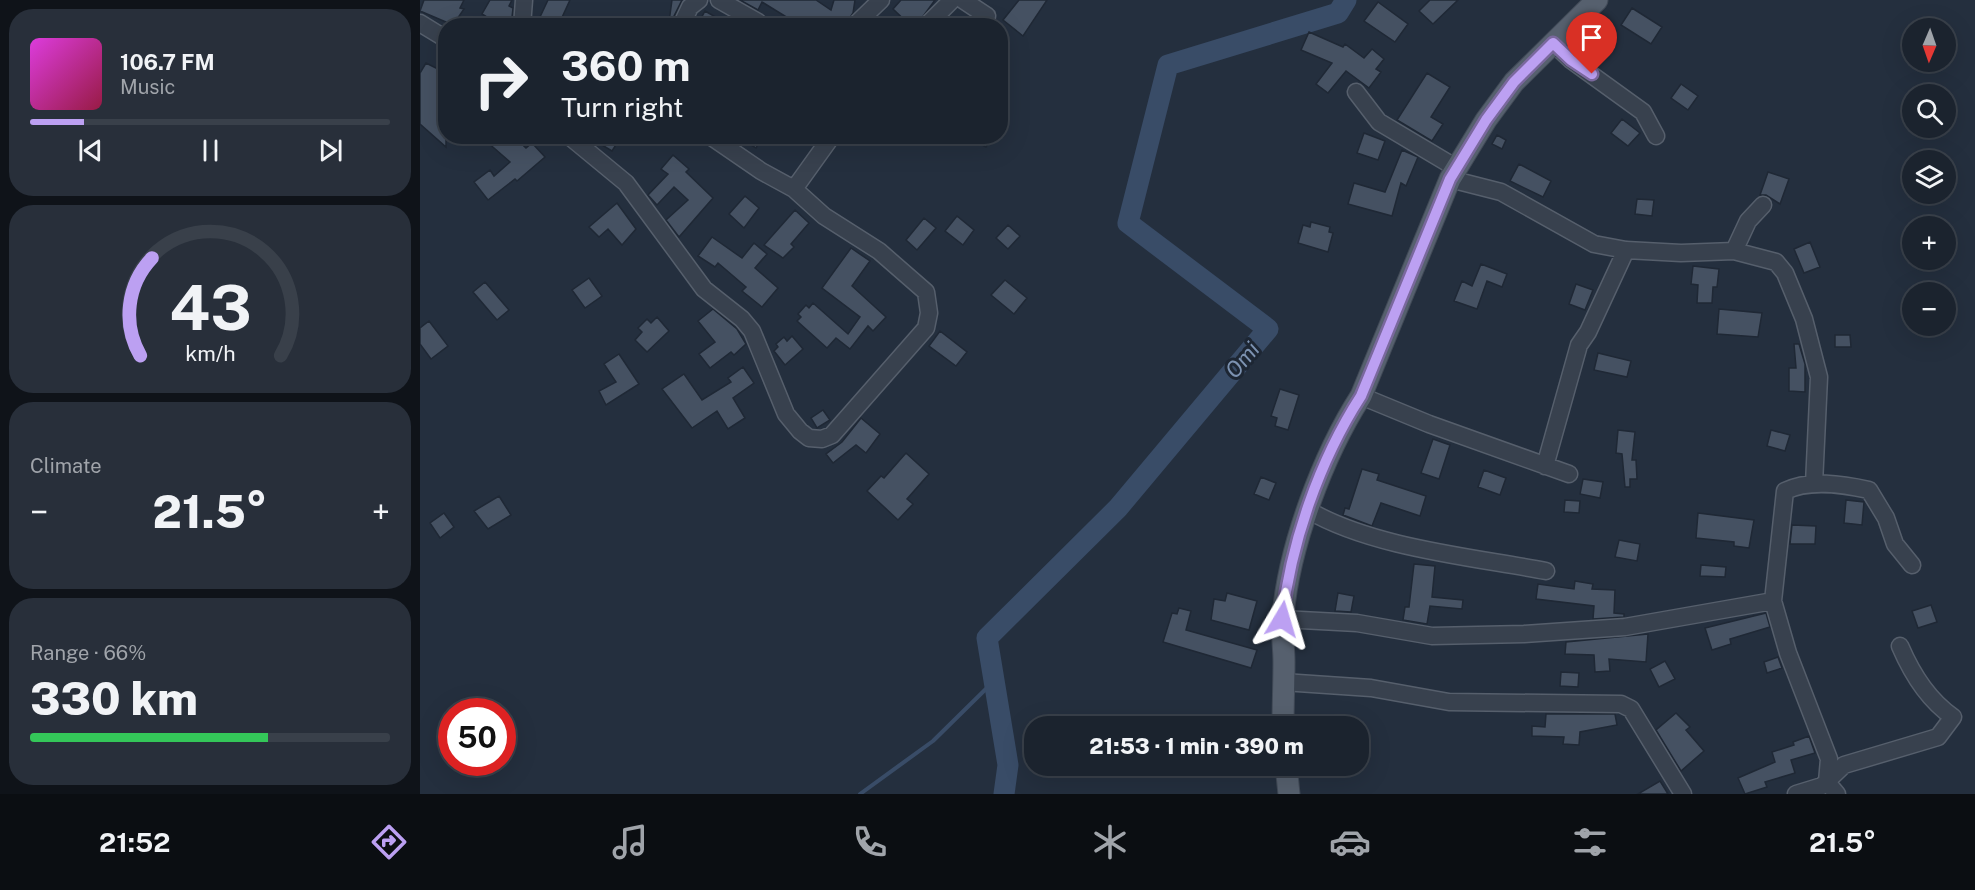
<!DOCTYPE html>
<meta charset="utf-8">
<style>
:root{--surface:#1b232e;--page:#282f3a;--text:#f1f3f6;--muted:#a0a4aa;--line:#39404a;--accent:#bca0f2}
body{margin:0;font-family:"Public Sans",sans-serif;background:var(--page);color:var(--text);height:100vh;display:flex;flex-direction:column;font-size:22px;white-space:nowrap}
*{box-sizing:border-box;margin:0}
p{font-size:20px;color:var(--muted)}
.icon{flex:none;width:33px;height:33px;fill:none;stroke:currentColor;stroke-width:2;stroke-linecap:round;stroke-linejoin:round}
.map{position:relative;flex:1;overflow:hidden}
.sheet{display:flex;flex-direction:column;gap:9px;padding:9px;background:#0f1319;width:420px}
.sheet>*{flex:none}
.banner{position:absolute;left:18px;top:18px;width:570px;height:126px;border-radius:24px;box-shadow:0 6px 24px #0002,0 0 0 2px var(--line);background:#1b232e;color:var(--text);overflow:hidden}
.needle{width:39px;rotate:182deg}
.fabs{position:absolute;left:1482px;top:18px;display:grid;gap:12px}
.fabs a{display:grid;place-items:center;width:54px;height:54px;border-radius:50%;background:var(--surface);box-shadow:0 6px 24px #0002,0 0 0 2px var(--line);font-size:30px}
.speed{position:absolute;left:18px;top:698px;display:flex;gap:12px;font-size:30px;font-weight:700;text-align:center}
.speed>*{display:grid;place-content:center;width:78px;height:78px;border-radius:50%;background:var(--surface);box-shadow:0 6px 24px #0002,0 0 0 2px var(--line);line-height:1}
.speed .limit{border:9px solid #d22;background:#fff;color:#111}
.pin{position:absolute;display:grid;place-items:center;width:51px;height:51px;color:#fff;margin:-62px -26px;border-radius:50% 50% 50% 0;rotate:-45deg;box-shadow:0 0 6px #0007}
.pin .icon{rotate:45deg}
.me{position:absolute;width:66px;margin:-33px;rotate:7deg;stroke-linejoin:round;filter:drop-shadow(0 0 4px #0008)}
.turn{display:flex;align-items:center;gap:21px;height:126px;padding:0 24px;font-size:27px}
.turn .icon{width:78px;height:78px;stroke-width:2.5}
.turn b{display:block;font-size:42px;line-height:51px}
.big{font-size:45px;font-weight:800;line-height:1.1}
.sheet .card{flex:1;display:flex;flex-direction:column;justify-content:center;gap:9px;min-width:0;padding:0 21px;border-radius:24px;background:var(--page)}
.sheet .dial{align-items:center;gap:0}
.dial svg{height:156px;overflow:visible;fill:none;stroke:var(--line);stroke-width:7;stroke-linecap:round;text-anchor:middle}
.dial text{fill:var(--text);stroke:none}
.song{display:flex;align-items:center;gap:18px}
.cover{width:72px;height:72px;border-radius:9px;background:linear-gradient(135deg,hsl(300 70% 55%),hsl(340 70% 35%))}
.played{height:6px;border-radius:3px;background:linear-gradient(90deg,var(--accent) 15%,var(--line) 15%)}
.keys{display:flex;justify-content:space-around;direction:ltr}
.heat{display:flex;justify-content:space-between;align-items:center;font-size:33px;direction:ltr}
.charge{height:9px;border-radius:4px;background:linear-gradient(90deg,#34c759 66%,var(--line) 0)}
.trip{position:absolute;left:604px;top:716px;width:345px;height:60px;border-radius:24px;background:var(--surface);box-shadow:0 6px 24px #0002,0 0 0 2px var(--line);font-weight:800;line-height:60px;text-align:center}
.tab-bar{display:flex;height:96px;justify-content:space-around;align-items:center;background:#0b0e12;color:var(--muted)}
.tab-bar .icon{width:42px;height:42px}
.tab-bar .active{color:var(--accent)}
.tab-bar b{font-size:27px;color:var(--text)}
main{display:flex;flex:1;min-height:0}
.map>svg:first-child{display:block}
</style>
<main>
<section class="sheet">
<div class="card">
<div class="song"><i class="cover"></i><div><b>106.7 FM</b><p>Music</p></div></div>
<div class="played"></div>
<div class="keys"><svg class="icon" aria-label="previous" viewBox="0 0 24 24"><path d="M18 5L8 12l10 7zM5 5v14"/></svg><svg class="icon" aria-label="pause" viewBox="0 0 24 24"><path d="M8 5v14M16 5v14"/></svg><svg class="icon" aria-label="next" viewBox="0 0 24 24"><path d="M6 5l10 7-10 7zM19 5v14"/></svg></div>
</div>
<div class="card dial"><svg viewBox="0 0 100 80">
<path d="M14 69A42 42 0 1 1 86 69"/>
<path d="M14 69A42 42 0 0 1 20 19" stroke="#bca0f2"/>
<text x="50" y="56" font-size="32" font-weight="700">43</text>
<text x="50" y="72" font-size="11">km/h</text>
</svg></div>
<div class="card"><p>Climate</p>
<div class="heat"><a>−</a><b class="big">21.5°</b><a>+</a></div>
</div>
<div class="card"><p>Range · 66%</p><b class="big">330 km</b><div class="charge"></div></div>
</section>
<div class="map">
<svg width="1555" height="794" viewBox="0 0 1555 794">
<rect width="100%" height="100%" fill="#242f3e"/>
<g fill="none" stroke-linecap="round" stroke-linejoin="round">
<!-- stream -->
<path stroke="#394c67" stroke-width="4" d="M440,794L513,741L574,681"/>
<!-- river -->
<path stroke="#394c67" stroke-width="21" d="M584,794L588,765L567,638L698,508L848,329L708,223L748,65L918,13L926,0"/>
</g>
<!-- building -->
<path fill="#455162" stroke="#1f2835" stroke-width="1.5" d="M4,0H44L40,8L44,9L33,25L0,11Z
M70,0H92L89,6L93,8L91,26H62L67,17L62,14Z
M128,0H150L138,26L120,17Z
M252,0H262L251,22H249Z
M320,0H396L411,10L414,0H435L433,13L425,26L405,23L403,26H370L373,21L342,2L338,10Z
M481,0H515L496,26H491L473,9Z
M599,0H627L603,36L583,20Z
M1010,0H1038L1013,24L999,11Z
M958,2L988,24L975,42L944,21Z
M1212,8L1242,27L1231,44L1201,25Z
M285,11L299,19L295,26H277Z
M889,32L923,47L925,44L944,58L952,49L964,59L956,69L961,72L949,88L926,71L908,93L896,84L912,63L881,50Z
M6,63L26,73V147L0,124V73Z
M1007,73L1030,87L1011,117L1023,124L1012,141L977,120Z
M1261,84L1278,96L1268,110L1251,98Z
M1202,119L1220,133L1208,146L1191,133Z
M944,133L965,141L958,160L937,153Z
M1077,135L1086,140L1082,149L1072,144Z
M70,136H93L106,148L112,143L125,157L97,181L95,179L68,200L54,182L70,170L74,176L90,162L66,141Z
M187,136L199,140L192,151L182,145Z
M316,136H342L336,148Z
M545,136H572L566,147Z
M982,150L998,157L986,186L981,183L972,216L928,204L934,183L965,192Z
M253,155L269,169L266,172L293,198L259,237L246,220L268,200L254,187L237,205L228,195L248,174L241,169Z
M1099,164L1131,181L1123,197L1090,181Z
M1348,172L1369,179L1360,204L1346,195H1340Z
M325,196L339,208L324,228L309,214Z
M1217,199L1234,200L1232,216L1215,214Z
M197,203L216,229L202,245L188,229L179,237L169,227Z
M375,210L389,223L371,244L374,247L363,258L344,245Z
M537,216L554,230L543,245L525,231Z
M504,218L516,228L497,250L486,240Z
M891,222L910,227L909,232L913,233L908,252L878,243L883,225L890,227Z
M588,225L600,236L588,249L576,238Z
M292,237L322,258L334,243L347,254L335,268L358,288L342,307L322,291L326,287L298,263L295,267L278,256Z
M1390,242L1400,267L1384,273L1374,249Z
M431,248L450,261L432,286L466,317L453,331L448,326L430,349L416,338L407,348L377,321L381,317L378,314L386,305L389,308L393,303L428,334L440,317L402,288Z
M1061,264L1087,274L1082,287L1067,281L1057,309L1034,301L1042,281L1052,286Z
M1273,266L1299,269L1297,287H1293L1292,303H1277L1278,285L1271,284Z
M169,278L182,296L165,308L152,290Z
M585,280L607,298L594,314L571,295Z
M65,282L89,310L77,320L53,292Z
M1156,284L1173,290L1165,310L1149,304Z
M293,309L317,329L326,344L314,355L311,352L290,368L279,354L295,342L278,321Z
M1299,309L1342,313L1338,337L1297,334Z
M237,317L249,331L227,352L215,340L222,332L218,328L227,319L231,323Z
M9,321L28,346L11,359L0,344V328Z
M520,331L547,352L536,366L509,346Z
M1415,335H1430L1431,347H1415Z
M372,336L383,349L365,365L354,351L358,347L356,344L364,337L367,341Z
M1374,344H1379L1385,364V392L1369,391V368H1376Z
M1178,353L1211,361L1207,377L1174,370Z
M199,354L219,384L186,405L179,391L196,382L184,364Z
M323,367L334,383L313,398L325,418L308,429L297,411L272,428L242,389L264,374L282,400L311,382L308,378Z
M860,389L879,395L868,430L855,426L857,418L851,416Z
M403,410L410,420L397,428L391,418Z
M441,418L460,434L446,453L436,445L413,463L406,454L422,442Z
M1198,430L1215,432L1212,460H1216L1217,479H1210V487H1205L1202,454L1196,453Z
M1351,430L1370,435L1365,451L1347,446Z
M1013,439L1030,445L1019,479L1001,473Z
M486,453L509,474L487,499L493,504L478,520L447,491L461,476L464,478Z
M942,469L959,474L957,480L1006,496L1000,516L961,503L952,526L923,515L925,508L929,509Z
M1064,470L1086,478L1080,495L1058,487Z
M841,477L856,483L849,500L834,494Z
M1163,479L1183,482L1180,498L1160,494Z
M79,496L91,515L68,529L54,511Z
M1145,500L1160,501L1159,513L1144,512Z
M1426,500L1444,502L1442,525L1424,523Z
M24,513L34,527L20,538L10,523Z
M1278,513L1334,520L1329,548L1314,546V542L1276,538Z
M1372,525L1396,526L1395,544H1370Z
M1199,540L1220,544L1217,561L1195,557Z
M994,564L1015,566L1012,597L1043,600L1042,609L1010,606L1007,624L983,620L985,607H989Z
M1281,565L1306,567L1305,577L1280,576Z
M1155,581L1173,584L1172,589L1195,590L1194,613L1204,614V617L1173,619L1174,606L1116,599L1118,584L1154,589Z
M807,593L837,601L829,630L791,620L794,599L805,601Z
M918,593L934,596L931,612L915,611Z
M1511,605L1517,622L1498,628L1492,611Z
M759,608L771,611L766,630L837,650L831,668L743,642L752,613L757,614Z
M1346,613L1350,627L1310,639L1311,644L1292,650L1285,628Z
M1228,634L1226,662L1189,659L1190,671L1175,672L1174,655L1145,654L1146,642Z
M1358,657L1362,668L1347,673L1344,662Z
M1245,661L1255,679L1239,687L1230,669Z
M1141,672L1159,673L1158,687L1140,686Z
M1256,713L1270,727L1266,730L1284,751L1261,771L1236,730Z
M1126,714H1195L1197,725L1160,732L1159,745L1143,744L1144,737L1112,736V726L1125,727Z
M1389,736L1395,753L1371,760L1375,773L1345,782L1347,787L1325,794L1318,778L1355,762L1352,752L1374,745L1373,742Z
M1240,781L1248,794H1218Z"/>
<g fill="none" stroke-linecap="round" stroke-linejoin="round">
<defs>
<path id="minor" d="M299,0L338,22
M543,0L567,16
M0,23L26,39
M435,25L461,0
M102,26L104,0
M261,26L270,7L279,0
M506,26L532,0
M1133,43L1151,60L1223,112L1236,136
M936,92L959,122L1038,169
M149,136L206,183L284,289L322,319L332,331L366,414L380,431L389,438L402,439L412,435L506,328L509,313L506,292L459,251L404,216L374,189L341,171L290,136
M1030,179L1081,192L1174,244L1206,250L1261,253L1314,251L1356,262L1365,273L1384,319L1399,377L1394,484
M374,189L412,136
M1314,251L1328,221L1343,205
M941,396L1009,424L1149,474
M1125,466L1159,345L1168,332L1206,250
M888,510C953,548 1053,557 1126,571
M1353,601L1365,491C1389,479 1422,484 1449,490L1466,518L1475,544L1492,565
M862,619L937,623L1012,636L1104,634L1205,627L1353,601L1368,653L1409,759L1407,782L1417,794
M863,682L951,688L1029,702L1201,704L1211,709L1263,794
M1376,794L1402,786L1424,765L1518,737L1533,717C1508,700 1492,674 1480,646"/>
<path id="major" d="M863,726C863,705 864,683 864,662C864,646 861,631 863,616C869,546 903,455 941,396L1030,179L1066,120L1094,82L1177,0
M866,765L869,794"/>
</defs>
<!-- minor casing -->
<use href="#minor" stroke="#565f6c" stroke-width="19"/>
<!-- major casing -->
<use href="#major" stroke="#414a57" stroke-width="23"/>
<!-- minor -->
<use href="#minor" stroke="#38414e" stroke-width="16"/>
<!-- major -->
<use href="#major" stroke="#56606e" stroke-width="21"/>
</g>
<g fill="none" stroke-linecap="round" stroke-linejoin="round">
<defs>
<path id="route" d="M862,619C871,543 899,461 941,396L1030,179L1066,120L1094,82L1133,43L1151,60L1172,74"/>
</defs>
<!-- route casing -->
<use href="#route" stroke="#7a689d" stroke-width="15"/>
<!-- route -->
<use href="#route" stroke="#bca0f2" stroke-width="10"/>
</g>
<g text-anchor="middle" dominant-baseline="central" stroke-width="6" stroke-linejoin="round" paint-order="stroke">
<!-- water labels -->
<g font-size="22" font-style="italic" fill="#7c92b1" stroke="#1d2633">
<text transform="translate(822 360) rotate(-50)">Omi</text>
</g>
</g>
</svg>
<div class="fabs">
<a><svg class="needle" viewBox="-14 -14 28 28"><path d="M0-13l5 13h-10z" fill="#e53935"/><path d="M0 13l5-13h-10z" fill="#a0a4aa"/></svg></a>
<a><svg class="icon" aria-label="search" viewBox="0 0 24 24"><circle cx="10" cy="10" r="6"/><path d="M15 15l6 6"/></svg></a>
<a><svg class="icon" aria-label="layers" viewBox="0 0 24 24"><path d="M12 4l9 5-9 5-9-5zM3 14l9 5 9-5"/></svg></a>
<a>+</a>
<a>−</a>
</div>
<div class="speed"><div class="limit">50</div></div>
<div class="pin" style="left:1172px;top:74px;background:#d93025"><svg class="icon" aria-label="arrive" viewBox="0 0 24 24"><path d="M6 21V4h12l-3 4 3 4H6"/></svg></div>
<svg class="me" style="left:862px;top:619px" viewBox="-20 -20 40 40"><path d="M0-17L14 15 0 8-14 15z" fill="#bca0f2" stroke="#fff" stroke-width="4"/></svg>
<div class="trip">21:53 · 1 min · 390 m</div>
<div class="banner">
<div class="turn"><svg class="icon" aria-label="right" viewBox="0 0 24 24"><path d="M7 20v-9h11M14 6l5 5-5 5"/></svg><div><b>360 m</b>Turn right</div></div>
</div>
</div>
</main>
<nav class="tab-bar">
<b>21:52</b>
<svg class="icon active" aria-label="directions" viewBox="0 0 24 24"><path d="M12 3l9 9-9 9-9-9zM9 14v-3h6M13 9l2 2-2 2"/></svg>
<svg class="icon" aria-label="music" viewBox="0 0 24 24"><path d="M9 18V5l10-2v13"/><circle cx="6" cy="18" r="3"/><circle cx="16" cy="16" r="3"/></svg>
<svg class="icon" aria-label="phone" viewBox="0 0 24 24"><path d="M5 4h4l2 5-3 2q2 4 5 5l2-3 5 2v4C11 20 4 13 5 4z"/></svg>
<svg class="icon" aria-label="climate" viewBox="0 0 24 24"><path d="M12 3v18M4 7l16 10M4 17L20 7"/></svg>
<svg class="icon" aria-label="car" viewBox="0 0 24 24"><path d="M5 17H2v-5l4-1 3-4h7l3 4 3 1v5h-3M9 17h6M6 11h13"/><circle cx="7" cy="17" r="2"/><circle cx="17" cy="17" r="2"/></svg>
<svg class="icon" aria-label="filters" viewBox="0 0 24 24"><path d="M4 7h16M4 17h16"/><circle cx="9" cy="7" r="2"/><circle cx="15" cy="17" r="2"/></svg>
<b>21.5°</b>
</nav>
